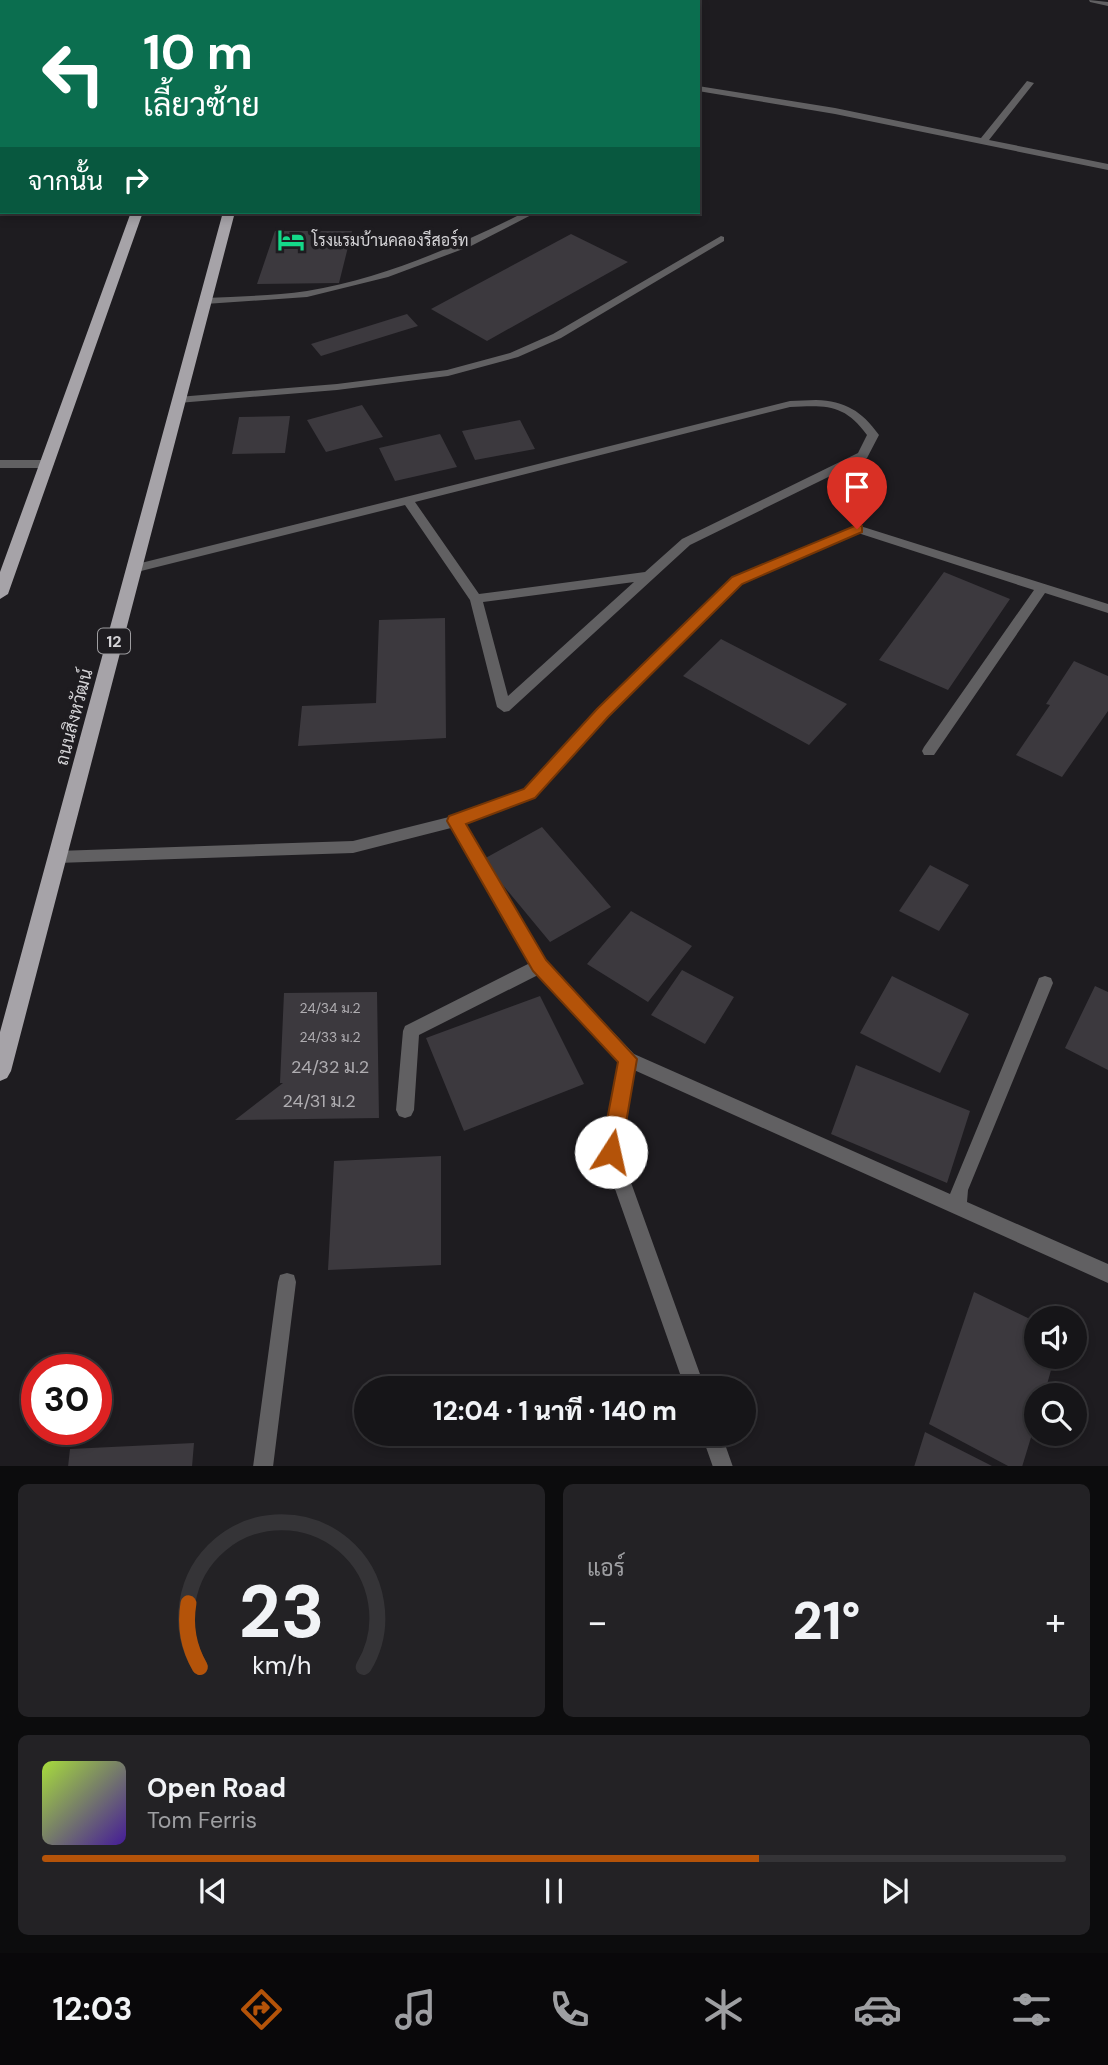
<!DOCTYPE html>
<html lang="th">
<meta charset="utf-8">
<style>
:root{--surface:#161518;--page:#232225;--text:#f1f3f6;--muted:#9e9fa2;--line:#353437;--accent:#b45309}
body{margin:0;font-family:"DM Sans",Sarabun,sans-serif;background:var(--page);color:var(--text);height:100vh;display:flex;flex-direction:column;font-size:26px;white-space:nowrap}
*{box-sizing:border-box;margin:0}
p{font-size:23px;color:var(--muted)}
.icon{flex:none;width:38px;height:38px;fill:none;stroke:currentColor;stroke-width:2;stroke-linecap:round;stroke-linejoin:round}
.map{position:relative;height:1466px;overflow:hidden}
.panel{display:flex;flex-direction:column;gap:18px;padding:18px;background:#0c0c0d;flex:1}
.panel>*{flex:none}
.hud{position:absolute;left:0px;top:0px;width:700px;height:214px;box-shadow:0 4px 10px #0003,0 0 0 2px var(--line);background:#0b6e4f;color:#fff;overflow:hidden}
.fabs{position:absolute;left:1024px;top:1306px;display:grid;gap:14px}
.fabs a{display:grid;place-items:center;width:63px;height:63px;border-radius:50%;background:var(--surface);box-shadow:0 4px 10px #0003,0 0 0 2px var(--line);font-size:35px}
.speed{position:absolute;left:21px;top:1354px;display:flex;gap:14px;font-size:35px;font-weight:700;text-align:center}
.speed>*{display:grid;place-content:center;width:91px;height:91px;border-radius:50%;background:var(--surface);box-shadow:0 4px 10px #0003,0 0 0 2px var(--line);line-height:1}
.speed .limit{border:10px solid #d22;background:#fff;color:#111}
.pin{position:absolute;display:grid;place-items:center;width:60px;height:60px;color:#fff;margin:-72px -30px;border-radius:50% 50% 50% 0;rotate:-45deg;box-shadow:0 0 7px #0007}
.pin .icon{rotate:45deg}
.me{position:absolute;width:77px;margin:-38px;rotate:10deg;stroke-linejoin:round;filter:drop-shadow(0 0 5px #0008)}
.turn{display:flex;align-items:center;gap:24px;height:147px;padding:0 28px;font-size:32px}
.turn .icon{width:91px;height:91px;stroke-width:2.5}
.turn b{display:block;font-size:49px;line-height:60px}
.then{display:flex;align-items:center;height:66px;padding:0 28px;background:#0003;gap:14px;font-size:26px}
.big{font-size:52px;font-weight:800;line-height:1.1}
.panel .tile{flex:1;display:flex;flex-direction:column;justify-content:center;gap:10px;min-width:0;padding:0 24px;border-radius:10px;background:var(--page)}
.panel .dial{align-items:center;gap:0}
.dial svg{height:182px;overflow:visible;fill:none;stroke:var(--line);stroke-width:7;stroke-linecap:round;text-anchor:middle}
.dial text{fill:var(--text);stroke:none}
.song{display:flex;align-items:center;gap:21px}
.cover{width:84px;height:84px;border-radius:10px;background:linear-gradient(135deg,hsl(80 70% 55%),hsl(260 70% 35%))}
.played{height:7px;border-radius:4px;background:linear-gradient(90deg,var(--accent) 70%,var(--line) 70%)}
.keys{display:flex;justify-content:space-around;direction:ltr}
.heat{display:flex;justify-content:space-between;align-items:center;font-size:38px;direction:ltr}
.panel .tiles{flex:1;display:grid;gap:18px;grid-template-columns:1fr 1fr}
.tile:last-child{grid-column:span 2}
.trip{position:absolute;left:354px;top:1376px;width:402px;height:70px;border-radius:35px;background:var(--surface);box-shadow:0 4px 10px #0003,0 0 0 2px var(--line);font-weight:800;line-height:70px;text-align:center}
.menu{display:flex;height:112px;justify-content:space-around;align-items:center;background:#09080a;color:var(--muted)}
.menu .icon{width:49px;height:49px}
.menu .selected{color:var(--accent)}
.menu b{font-size:32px;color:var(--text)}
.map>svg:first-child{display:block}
</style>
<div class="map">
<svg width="1108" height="1467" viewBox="0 0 1108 1467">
<rect width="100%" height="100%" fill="#1e1c20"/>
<!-- building -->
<path fill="#3c393e" d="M275,231H352L339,283L257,284Z
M571,234L628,262L487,341L431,309Z
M407,314L418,326L321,356L311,344Z
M362,405L383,437L326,452L307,420Z
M290,416L285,453L232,454L239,417Z
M520,420L535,449L475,460L462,431Z
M440,434L457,467L395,481L379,448Z
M944,572L1010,599L948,690L879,660Z
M445,618L446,738L298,746L302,706L376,703L379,620Z
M721,639L847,704L809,745L683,676Z
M1074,661L1108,676V711L1062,777L1016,755L1050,705L1046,704Z
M542,827L611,907L550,942L482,860Z
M930,865L969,885L939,931L899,911Z
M631,911L692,946L648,1002L587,964Z
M682,970L734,997L705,1044L651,1015Z
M892,976L969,1014L940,1073L860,1033Z
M1095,986L1108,992V1070L1065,1048Z
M377,992L379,1118L235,1120L283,1083H280L284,993Z
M540,996L584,1084L464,1131L426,1038Z
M856,1065L970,1111L947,1183L831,1134Z
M441,1156V1265L328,1270L334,1161Z
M974,1292L1036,1322V1356H1055L1044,1395H1036V1421L1022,1467H1010L929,1424Z
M925,1432L994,1467H914Z
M194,1443L192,1467H68L70,1449Z"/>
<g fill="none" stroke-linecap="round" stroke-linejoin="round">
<!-- service -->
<path fill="#616062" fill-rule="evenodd" d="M525,212H537L471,246L388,277L307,297L205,304L200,301L205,298C239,296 274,296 307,291C384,278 457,246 525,212Z
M721,236L724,237V241L561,338L518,357L448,376L337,390L178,403L172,400L178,397L337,384L447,370L510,353L553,334Z
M816,400C845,401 862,411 879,435L867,458L690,545L509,711L504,712L497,707L470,600L405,505L133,573L127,569L133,565L790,401ZM790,407C826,405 845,404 867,435L858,453L682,539L645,572L479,594L415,502ZM634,582L508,696L483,602Z
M0,460H48L54,464L48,468H0Z"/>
<!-- minor -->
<path fill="#616062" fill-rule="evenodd" d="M481,0H490L492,2H483Z
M1089,0L1108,2V6L1090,2Z
M0,43H2V48H0Z
M1027,81L1034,83L989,140L1108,164V170L835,114L698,91V86L835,108L981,138Z
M0,86H2L0,92Z
M2,208V212H6L0,215Z
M857,525L1108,604V613L1045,593L934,755H924L922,751L924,747L1034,590L858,533L741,584L607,717L535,797L464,824L546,961L634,1054L950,1194L1037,983L1039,978L1045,976L1051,978L1053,983L968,1190L967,1202L1108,1264V1283L634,1070L620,1152L705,1388H685L602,1152L619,1061L538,975L419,1035L414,1110L411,1116L405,1118L399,1116L396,1110L403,1031L405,1026L530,963L451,828L353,853L57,863L52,861L49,857L52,853L57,851L353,841L453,816L525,789L597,709L733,578Z
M287,1273L294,1275L296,1282L273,1467H253L278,1282L280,1275Z
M701,1433H721L733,1467H713Z"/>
<!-- primary -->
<path fill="#a6a3a8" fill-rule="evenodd" d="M208,0H218L207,2Z
M280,0H290V2H280Z
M131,212H143L8,594L0,599V572Z
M223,212H235L11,1071L7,1078L0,1081V1032Z"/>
</g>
<!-- route -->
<path fill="#b45309" stroke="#753606" stroke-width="2" d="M857,525L862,526V532L742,584L608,717L535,798L466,824L546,960L637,1059L621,1152L619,1159L611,1161L604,1159L601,1152L618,1062L533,971L447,821L449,816L524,789L597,709L732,577Z"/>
<!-- icons -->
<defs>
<symbol id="hotel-bare" viewBox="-9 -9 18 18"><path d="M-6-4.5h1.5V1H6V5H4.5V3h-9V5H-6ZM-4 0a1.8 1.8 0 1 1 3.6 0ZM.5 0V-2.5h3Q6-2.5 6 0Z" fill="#14d989" stroke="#1e1c20" stroke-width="2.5" paint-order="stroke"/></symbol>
</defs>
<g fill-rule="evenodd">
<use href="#hotel-bare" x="272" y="221" width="38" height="38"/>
</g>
<g text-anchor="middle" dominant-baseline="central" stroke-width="7" stroke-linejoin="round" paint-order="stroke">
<!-- number labels -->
<g font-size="14" fill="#afadb1">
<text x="330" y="1008">24/34 ม.2</text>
<text x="330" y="1037">24/33 ม.2</text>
</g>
<!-- far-poi labels -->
<g font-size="16" fill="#d5d4d7" stroke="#1e1c20" text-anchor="start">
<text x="312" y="240">โรงแรมบ้านคลองรีสอร์ท</text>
</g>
<!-- shield labels -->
<rect fill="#1e1c20" stroke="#9e9da0" stroke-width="2" x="98" y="628.5" width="32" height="25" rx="5"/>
<g font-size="16" font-weight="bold" fill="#d5d4d7">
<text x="114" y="641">12</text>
</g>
<!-- street labels -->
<g font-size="18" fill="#d5d4d7" stroke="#1e1c20">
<text transform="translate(74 717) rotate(-75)">ถนนสิงหวัฒน์</text>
</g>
<!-- near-number labels -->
<g font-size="18" fill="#afadb1">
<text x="330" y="1067">24/32 ม.2</text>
<text x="319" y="1101">24/31 ม.2</text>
</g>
</g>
</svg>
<div class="fabs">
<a><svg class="icon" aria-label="sound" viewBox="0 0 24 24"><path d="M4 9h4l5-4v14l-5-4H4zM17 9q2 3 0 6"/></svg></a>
<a><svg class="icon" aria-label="search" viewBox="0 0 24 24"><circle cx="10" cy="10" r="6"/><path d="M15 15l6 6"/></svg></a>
</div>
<div class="speed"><div class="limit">30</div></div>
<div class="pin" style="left:857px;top:529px;background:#d93025"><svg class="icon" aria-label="arrive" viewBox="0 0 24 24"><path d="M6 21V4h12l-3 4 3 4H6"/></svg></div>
<svg class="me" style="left:611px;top:1152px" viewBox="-20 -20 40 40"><circle r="19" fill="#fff"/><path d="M0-13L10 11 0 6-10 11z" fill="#b45309"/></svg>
<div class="trip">12:04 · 1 นาที · 140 m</div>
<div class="hud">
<div class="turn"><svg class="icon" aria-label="left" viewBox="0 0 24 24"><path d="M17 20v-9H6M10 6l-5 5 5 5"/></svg><div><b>10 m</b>เลี้ยวซ้าย</div></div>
<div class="then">จากนั้น<svg class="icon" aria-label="right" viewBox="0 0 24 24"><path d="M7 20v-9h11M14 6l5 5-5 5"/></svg></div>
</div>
</div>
<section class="panel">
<div class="tiles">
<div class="tile dial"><svg viewBox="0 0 100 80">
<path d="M14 69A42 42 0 1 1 86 69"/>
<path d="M14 69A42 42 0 0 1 9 41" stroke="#b45309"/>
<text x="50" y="56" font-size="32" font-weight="700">23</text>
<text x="50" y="72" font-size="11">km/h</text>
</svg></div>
<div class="tile"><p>แอร์</p>
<div class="heat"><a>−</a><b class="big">21°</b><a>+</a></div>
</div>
<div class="tile">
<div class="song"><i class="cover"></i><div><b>Open Road</b><p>Tom Ferris</p></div></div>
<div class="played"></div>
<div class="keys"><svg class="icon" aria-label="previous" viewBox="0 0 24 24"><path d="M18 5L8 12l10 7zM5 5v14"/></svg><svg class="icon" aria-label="pause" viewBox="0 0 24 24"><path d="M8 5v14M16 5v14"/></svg><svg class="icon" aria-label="next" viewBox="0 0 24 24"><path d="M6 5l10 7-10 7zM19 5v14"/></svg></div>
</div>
</div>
</section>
<nav class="menu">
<b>12:03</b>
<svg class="icon selected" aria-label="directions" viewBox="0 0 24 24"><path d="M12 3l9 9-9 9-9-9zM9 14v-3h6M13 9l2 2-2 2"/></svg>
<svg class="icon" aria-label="music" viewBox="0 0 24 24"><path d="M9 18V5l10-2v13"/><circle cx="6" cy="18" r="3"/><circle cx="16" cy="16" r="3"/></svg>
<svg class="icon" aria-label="phone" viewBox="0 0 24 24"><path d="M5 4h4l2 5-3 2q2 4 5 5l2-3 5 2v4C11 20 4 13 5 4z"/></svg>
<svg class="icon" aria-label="climate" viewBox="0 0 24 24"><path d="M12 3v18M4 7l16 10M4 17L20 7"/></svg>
<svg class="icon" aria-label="car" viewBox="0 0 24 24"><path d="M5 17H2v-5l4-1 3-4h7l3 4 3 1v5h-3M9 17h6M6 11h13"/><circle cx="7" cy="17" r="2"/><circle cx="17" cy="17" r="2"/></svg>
<svg class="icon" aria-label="filters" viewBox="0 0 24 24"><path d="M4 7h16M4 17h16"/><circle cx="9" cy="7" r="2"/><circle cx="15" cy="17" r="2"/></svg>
</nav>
